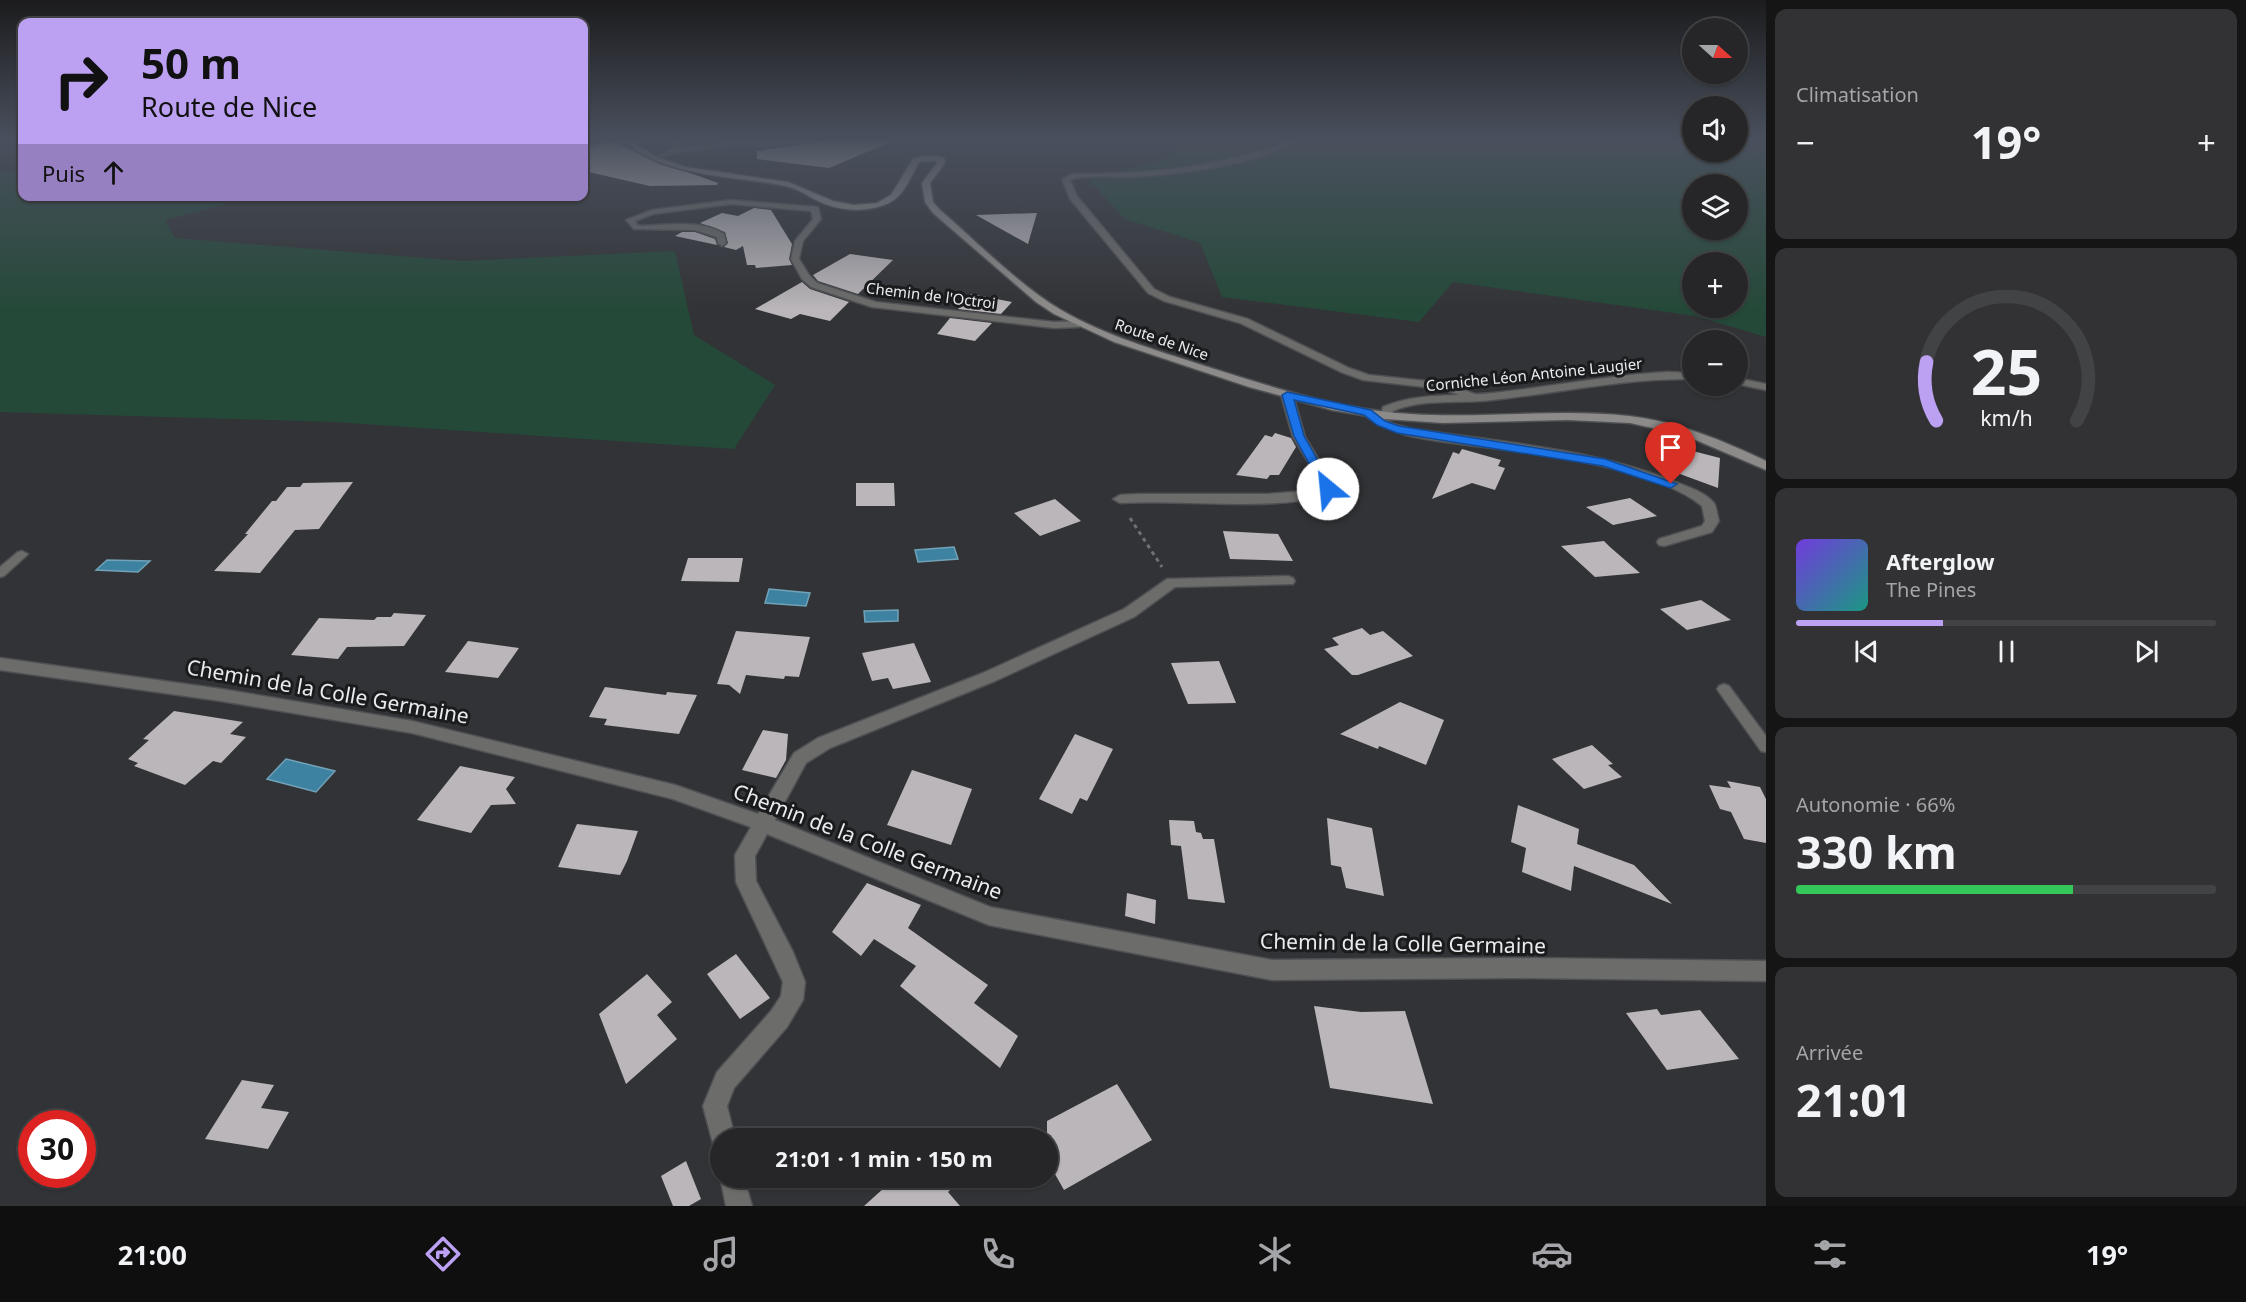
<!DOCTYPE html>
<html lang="fr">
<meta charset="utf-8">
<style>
:root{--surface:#262628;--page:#323234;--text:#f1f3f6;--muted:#a4a5a8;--line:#424345;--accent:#bca0f2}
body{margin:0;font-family:"Noto Sans",sans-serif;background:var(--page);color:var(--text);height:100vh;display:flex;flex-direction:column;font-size:22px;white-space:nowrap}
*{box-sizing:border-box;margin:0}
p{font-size:20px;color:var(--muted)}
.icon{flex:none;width:33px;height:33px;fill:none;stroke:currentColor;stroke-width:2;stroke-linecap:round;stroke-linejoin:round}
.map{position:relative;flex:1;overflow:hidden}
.details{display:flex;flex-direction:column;gap:9px;padding:9px;background:#151516;width:480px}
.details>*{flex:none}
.guide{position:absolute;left:18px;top:18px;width:570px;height:183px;border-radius:12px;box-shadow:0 2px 4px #0004,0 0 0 2px var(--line);background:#bca0f2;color:#111;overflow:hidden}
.needle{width:39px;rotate:111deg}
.buttons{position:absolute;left:1682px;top:18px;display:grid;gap:12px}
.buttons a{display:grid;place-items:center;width:66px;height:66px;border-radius:50%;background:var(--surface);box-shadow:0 2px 4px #0004,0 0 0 2px var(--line);font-size:30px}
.speed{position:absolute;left:18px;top:1110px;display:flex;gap:12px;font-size:30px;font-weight:700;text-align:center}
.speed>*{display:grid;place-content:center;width:78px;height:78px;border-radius:50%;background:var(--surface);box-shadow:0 2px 4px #0004,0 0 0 2px var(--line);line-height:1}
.speed .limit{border:9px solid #d22;background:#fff;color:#111}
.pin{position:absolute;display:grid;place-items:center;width:51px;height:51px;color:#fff;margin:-62px -26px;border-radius:50% 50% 50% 0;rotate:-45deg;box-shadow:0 0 6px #0007}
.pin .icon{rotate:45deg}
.me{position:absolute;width:66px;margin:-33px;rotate:332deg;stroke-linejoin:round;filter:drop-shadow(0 0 4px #0008)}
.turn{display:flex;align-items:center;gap:21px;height:126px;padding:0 24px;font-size:27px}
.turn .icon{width:78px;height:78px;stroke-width:2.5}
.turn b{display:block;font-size:42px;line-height:51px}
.then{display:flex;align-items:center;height:57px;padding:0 24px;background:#0003;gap:12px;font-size:22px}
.big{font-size:45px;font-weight:700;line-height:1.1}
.details .tile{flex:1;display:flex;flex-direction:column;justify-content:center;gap:9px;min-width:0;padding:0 21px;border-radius:12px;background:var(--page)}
.details .dial{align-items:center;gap:0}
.dial svg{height:156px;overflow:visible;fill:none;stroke:var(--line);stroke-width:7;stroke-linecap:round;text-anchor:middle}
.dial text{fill:var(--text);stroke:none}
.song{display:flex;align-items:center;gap:18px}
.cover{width:72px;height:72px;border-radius:9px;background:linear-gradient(135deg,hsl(260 70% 55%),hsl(170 70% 35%))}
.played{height:6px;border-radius:3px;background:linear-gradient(90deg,var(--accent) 35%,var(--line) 35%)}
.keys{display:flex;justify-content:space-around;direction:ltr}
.heat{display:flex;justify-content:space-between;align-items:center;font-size:33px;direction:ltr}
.charge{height:9px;border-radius:4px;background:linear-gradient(90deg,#34c759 66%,var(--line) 0)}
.trip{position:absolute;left:710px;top:1128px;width:348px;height:60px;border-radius:30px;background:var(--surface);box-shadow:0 2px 4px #0004,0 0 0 2px var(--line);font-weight:700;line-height:60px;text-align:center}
.tabs{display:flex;height:96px;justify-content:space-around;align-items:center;background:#0f0f10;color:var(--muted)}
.tabs .icon{width:42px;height:42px}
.tabs .on{color:var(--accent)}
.tabs b{font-size:27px;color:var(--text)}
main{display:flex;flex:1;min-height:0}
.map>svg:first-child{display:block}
</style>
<main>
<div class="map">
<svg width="1766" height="1206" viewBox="0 0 1766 1206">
<rect width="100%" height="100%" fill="#323336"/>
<!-- green -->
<path fill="#254939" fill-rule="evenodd" d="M1183,141H1291L1315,144L1326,141H1692V152H1737V141H1766V337L1695,316L1453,282L1419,322L1222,297L1200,243L1125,219L1089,180L1166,158ZM1692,184H1737V230H1692ZM1692,262H1737V308H1692Z
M22,171V196L251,197L165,220L175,238L462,261L675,251L694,335L775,385L734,449L334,422L0,412V173Z"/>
<!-- water -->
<path fill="#3d82a0" stroke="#71a2b7" stroke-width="1.5" d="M954,547L958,559L918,562L915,550Z
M107,560L150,561L138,572L96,570Z
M769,589L810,593L806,606L765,603Z
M898,610V621L865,622L864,611Z
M286,759L335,771L316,792L267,779Z"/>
<!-- building -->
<path fill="#bab6b9" d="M614,141L659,164L693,174L718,183L717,185L650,186L584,171V147Z
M822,141H893L829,168L757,159V151Z
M754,208L771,210L792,244L789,259L792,265L756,268L755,265H747L743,246L736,250L724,247L728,243L725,232L700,223L722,213L738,216Z
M1037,213L1028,244L976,215Z
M682,232H695L715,239L717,245L675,236Z
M850,254L893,260L858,294L818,281L813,275Z
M802,282L810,289L849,302L830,321L800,314L791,319L755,309Z
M971,294L1012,302L1001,314L958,309Z
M950,318L992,323L975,341L937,334Z
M1275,433L1291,438L1296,447L1279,475H1270L1267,479L1236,475L1265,435L1272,437Z
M1462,449L1501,460L1498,466L1505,468L1495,490L1472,483L1432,499L1453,452L1459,454Z
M1685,449L1720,458L1718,488L1680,474Z
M353,482L319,529L295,530L260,573L214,571L248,534H245L272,501H276L287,487H300L303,483Z
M856,483H894L895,506H856Z
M1630,498L1657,516L1613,525L1586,507Z
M1055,499L1081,521L1040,536L1014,513Z
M1223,531L1278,534L1293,561L1230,559Z
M1604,541L1610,547L1640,573L1595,577L1561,546Z
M688,558H743L739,582L681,581Z
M1701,600L1731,620L1687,630L1660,609Z
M394,613L426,615L404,646L347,647L338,659L291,655L319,618L374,620L377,617H391Z
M1362,628L1370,635L1383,631L1413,656L1358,675H1352L1324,649L1339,645L1332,638Z
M736,631L810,637L799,677L785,676L784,679L746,675L740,694L729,685L717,684Z
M468,641L519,648L498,678L445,672Z
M914,643L931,682L893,689L888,678L872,681L862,653Z
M1219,661L1236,703L1188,704L1171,663Z
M605,687L666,695L667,692L697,695L679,734L604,725L607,719L589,717Z
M1400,702L1444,720L1426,765L1379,746L1378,749L1340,734Z
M174,711L243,722L230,734L246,737L221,763L213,761L185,785L134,766L138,763L128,759L149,740L143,739Z
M763,730L788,734L786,760L776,778L742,770Z
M1075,734L1113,749L1087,801L1080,798L1072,814L1039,799Z
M1592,745L1613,764L1608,765L1622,777L1584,789L1552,759Z
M460,766L515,777L506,789L516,804L491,805L471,833L417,820Z
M912,770L972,789L951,845L887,825Z
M1727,781L1760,787L1766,799V843L1744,839L1731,812L1720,809L1709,785L1731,788Z
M1518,805L1579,829L1577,844L1634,865L1672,904L1574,866L1571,891L1522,872L1526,848L1511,842Z
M1327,818L1372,828L1384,896L1346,888L1341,867L1331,865Z
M1169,820L1194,821L1196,832L1201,833L1203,839H1214L1225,903L1188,899L1181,846L1171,845Z
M577,824L638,831L627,861L620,875L558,867Z
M867,883L921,905L908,928L988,985L974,1003L1018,1036L1000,1068L900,986L916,966L874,939L861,956L832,932Z
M1127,893L1156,900L1155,924L1125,916Z
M736,954L770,998L740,1019L707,974Z
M647,974L672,1002L657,1015L677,1039L626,1084L599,1014Z
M1314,1006L1361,1012L1405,1011L1433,1104L1330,1088Z
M1657,1009L1661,1015L1700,1010L1739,1059L1667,1070L1626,1013Z
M242,1080L274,1085L261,1108L289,1112L268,1149L205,1139Z
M1117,1084L1152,1140L1064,1190L1047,1160V1121Z
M686,1161L701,1199L689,1206H673L661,1176Z
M895,1178H960L961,1179L948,1192L960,1206H864Z"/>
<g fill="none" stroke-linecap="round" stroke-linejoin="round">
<defs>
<path id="service" d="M786,141H805L764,147L747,143Z
M22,551L28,554L26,556L4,576L0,577V567L18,552Z
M1724,684L1729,686L1766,736V752L1761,751L1719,692L1717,689L1719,686Z"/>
<path id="minor" d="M672,141H678L679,148L744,141H766L674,153L653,159V157L668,152L673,147Z
M1288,141H1297C1260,165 1175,175 1130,177C1114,178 1085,174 1070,180L1077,196L1154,289L1170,297L1248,319L1349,368L1369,375L1445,383L1480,396V400H1472L1443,389L1363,380L1341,372L1240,323L1164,301L1148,293L1070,199L1062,179L1072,174C1146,174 1218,168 1288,141Z
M731,200L818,207L821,219L803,241L799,259L809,275L817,283L876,302L1054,322L1079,321L1084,324L1079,327L1054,328L872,307L811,287L802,279L791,259L795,241L813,219L811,211L731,204L653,214L635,221L637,225L642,226C668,225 701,219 724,234L726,243L722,246L718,243L717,237L695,230L634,229L626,220L652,210Z
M1287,392L1293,395L1305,437L1330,478L1335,492L1333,495C1264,512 1190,499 1120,503L1113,499L1120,495L1139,494H1268L1321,490L1318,478L1293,437L1281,395Z
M1368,410L1393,424L1412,429C1502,442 1594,449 1678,483C1689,487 1706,493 1714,503C1717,508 1717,516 1719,521L1712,532L1664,546L1659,545L1657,542L1659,539L1702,526L1705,521L1702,506C1654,466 1531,453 1468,445C1428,439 1399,439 1364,415V411Z
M1288,576L1293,578L1295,581L1293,584L1175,587L1134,617L995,681L830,748L806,763L775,820L990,907L1272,960L1514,958L1766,961V981L1514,978L1272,980L989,925L767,834L755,856L756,881L793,952L805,982L803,1000L787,1027L734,1088L727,1106L735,1138H720V1149L714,1147L703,1106L717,1072L771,1011L781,996L783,982L736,882L735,855L751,827L673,799L412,733L221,701L0,670V658L221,689L412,721L675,785L758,814L794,753L818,738L983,673L1124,609L1167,579Z
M720,1176L744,1178L752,1206H726Z"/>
<path id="tertiary" d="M1668,372L1692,373V379C1624,378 1559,393 1492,400C1460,404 1423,398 1393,411L1391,417H1383L1381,415L1383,407C1418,392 1456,397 1493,393C1551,387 1609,375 1668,372Z
M1737,378L1766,384V390L1737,384Z"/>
<path id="secondary" d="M623,141H631L657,157L686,167L788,182L833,201L854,205L877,203L891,195L913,159C924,155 933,155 944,158L945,163L930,183L933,202L939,209C977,242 1019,285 1061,310C1106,336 1156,350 1205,366C1272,387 1340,410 1411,414C1484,419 1557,408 1629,416C1678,422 1722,440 1766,461V470L1684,435L1630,423L1568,420L1443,423L1385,419L1332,410L1249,387L1114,342L1054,314L1036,302L933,213L925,202L922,183L937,163L936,161L919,162C909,180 903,200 881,206C859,213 835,210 814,199C805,194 796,188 785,186C730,175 668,178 623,141Z"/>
</defs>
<!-- service casing -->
<use href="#service" stroke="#4f5053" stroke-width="3"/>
<!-- minor casing -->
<use href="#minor" stroke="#4f5053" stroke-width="3"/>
<!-- tertiary casing -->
<use href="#tertiary" stroke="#4f5053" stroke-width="3"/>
<!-- secondary casing -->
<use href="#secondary" stroke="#4f5053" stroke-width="3"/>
<!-- path -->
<path stroke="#6f7073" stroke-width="3" stroke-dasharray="4 4" stroke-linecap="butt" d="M1130,518L1162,567"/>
<!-- service -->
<use href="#service" fill="#6c6c6a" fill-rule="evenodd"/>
<!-- minor -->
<use href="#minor" fill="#6c6c6a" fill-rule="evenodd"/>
<!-- tertiary -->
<use href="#tertiary" fill="#6c6c6a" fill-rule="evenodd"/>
<!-- secondary -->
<use href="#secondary" fill="#8c8b89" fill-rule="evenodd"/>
</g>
<!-- sky -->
<linearGradient id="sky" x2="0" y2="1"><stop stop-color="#1c1c1e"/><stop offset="0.45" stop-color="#49505d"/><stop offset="1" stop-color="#49505d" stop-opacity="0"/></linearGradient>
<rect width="1766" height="310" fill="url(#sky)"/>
<!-- route -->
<path fill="#1a73e8" stroke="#114b97" stroke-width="1.5" d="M1287,392L1371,410L1385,421L1399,426L1605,459L1677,484L1671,488L1667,487L1603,466L1397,433L1377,425L1364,415L1294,400L1304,436L1334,489L1328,492L1323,489L1294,436L1282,395Z"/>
<g text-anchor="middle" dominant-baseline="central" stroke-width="6" stroke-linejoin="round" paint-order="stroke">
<!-- far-street labels -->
<g font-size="15" fill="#eaebed" stroke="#1a1b1c">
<text transform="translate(931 295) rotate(7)">Chemin de l'Octroi</text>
<text transform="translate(1162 339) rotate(19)">Route de Nice</text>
<text transform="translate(1534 374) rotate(-6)">Corniche Léon Antoine Laugier</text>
</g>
<!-- near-street labels -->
<g font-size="21" fill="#eaebed" stroke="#1a1b1c">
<text transform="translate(328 691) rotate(10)">Chemin de la Colle Germaine</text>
<text transform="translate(868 841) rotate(21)">Chemin de la Colle Germaine</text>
<text transform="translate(1403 943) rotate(1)">Chemin de la Colle Germaine</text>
</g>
</g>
</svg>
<div class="buttons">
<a><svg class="needle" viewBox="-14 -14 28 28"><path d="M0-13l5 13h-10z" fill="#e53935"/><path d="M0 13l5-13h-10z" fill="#a4a5a8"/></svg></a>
<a><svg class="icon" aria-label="sound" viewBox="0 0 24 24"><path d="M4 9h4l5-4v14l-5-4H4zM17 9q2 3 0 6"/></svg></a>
<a><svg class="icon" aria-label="layers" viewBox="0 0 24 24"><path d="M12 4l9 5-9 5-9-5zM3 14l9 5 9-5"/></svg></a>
<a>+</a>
<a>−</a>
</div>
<div class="speed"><div class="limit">30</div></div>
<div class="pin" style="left:1671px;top:484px;background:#d93025"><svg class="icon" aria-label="arrive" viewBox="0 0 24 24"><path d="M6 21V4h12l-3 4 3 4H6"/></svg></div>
<svg class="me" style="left:1328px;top:489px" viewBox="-20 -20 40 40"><circle r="19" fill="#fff"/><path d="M0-13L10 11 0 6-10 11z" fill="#1a73e8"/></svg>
<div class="trip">21:01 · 1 min · 150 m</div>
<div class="guide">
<div class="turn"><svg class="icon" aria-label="right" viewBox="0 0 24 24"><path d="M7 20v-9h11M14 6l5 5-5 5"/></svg><div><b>50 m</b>Route de Nice</div></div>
<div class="then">Puis<svg class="icon" aria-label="ahead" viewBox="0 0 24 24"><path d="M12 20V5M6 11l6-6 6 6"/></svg></div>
</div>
</div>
<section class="details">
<div class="tile"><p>Climatisation</p>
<div class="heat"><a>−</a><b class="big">19°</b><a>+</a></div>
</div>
<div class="tile dial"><svg viewBox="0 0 100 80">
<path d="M14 69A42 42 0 1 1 86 69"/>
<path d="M14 69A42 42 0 0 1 9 39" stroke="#bca0f2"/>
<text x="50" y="56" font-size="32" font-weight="700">25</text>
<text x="50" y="72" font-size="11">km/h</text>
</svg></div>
<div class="tile">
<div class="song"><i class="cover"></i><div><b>Afterglow</b><p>The Pines</p></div></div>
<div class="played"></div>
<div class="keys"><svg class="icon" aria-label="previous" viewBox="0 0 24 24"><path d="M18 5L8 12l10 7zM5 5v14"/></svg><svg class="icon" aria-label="pause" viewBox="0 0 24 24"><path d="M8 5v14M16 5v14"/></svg><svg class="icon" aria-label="next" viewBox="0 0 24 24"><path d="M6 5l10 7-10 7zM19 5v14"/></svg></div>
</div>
<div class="tile"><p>Autonomie · 66%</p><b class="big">330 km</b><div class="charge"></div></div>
<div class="tile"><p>Arrivée</p><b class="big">21:01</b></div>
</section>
</main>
<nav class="tabs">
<b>21:00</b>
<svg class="icon on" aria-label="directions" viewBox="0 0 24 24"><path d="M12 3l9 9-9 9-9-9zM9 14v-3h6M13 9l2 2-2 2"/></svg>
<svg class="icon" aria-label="music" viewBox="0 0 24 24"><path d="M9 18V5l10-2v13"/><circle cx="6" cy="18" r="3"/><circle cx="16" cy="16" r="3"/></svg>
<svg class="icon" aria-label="phone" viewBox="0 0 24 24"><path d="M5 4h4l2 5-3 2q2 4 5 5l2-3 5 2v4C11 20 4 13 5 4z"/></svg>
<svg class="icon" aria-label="climate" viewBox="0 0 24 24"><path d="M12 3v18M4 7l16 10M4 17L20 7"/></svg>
<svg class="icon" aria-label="car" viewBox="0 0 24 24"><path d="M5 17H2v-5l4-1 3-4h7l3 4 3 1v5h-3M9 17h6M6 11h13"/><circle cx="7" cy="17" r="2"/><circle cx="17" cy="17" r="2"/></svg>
<svg class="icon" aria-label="filters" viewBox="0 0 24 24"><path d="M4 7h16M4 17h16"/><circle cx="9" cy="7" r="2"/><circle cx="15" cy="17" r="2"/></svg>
<b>19°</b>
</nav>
